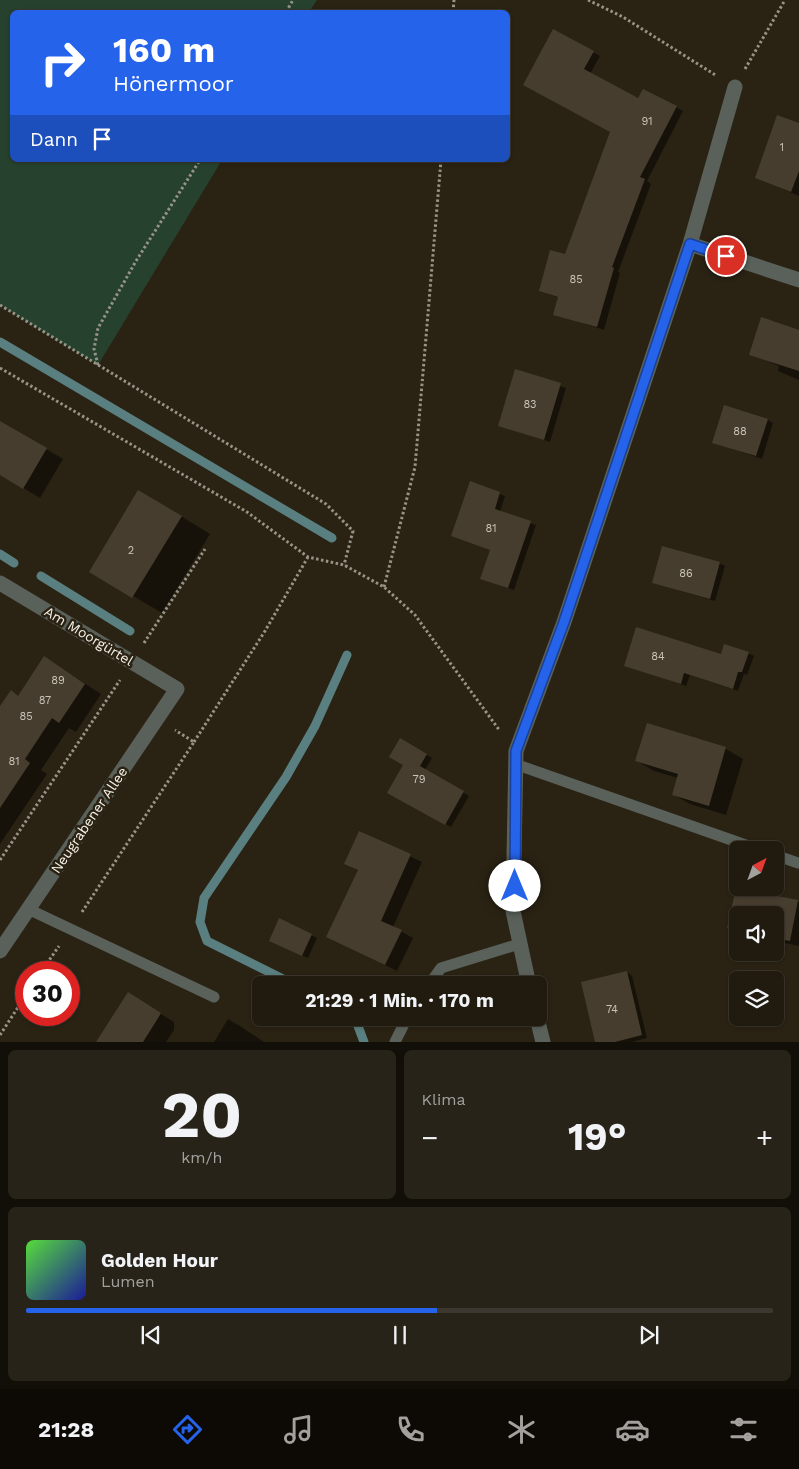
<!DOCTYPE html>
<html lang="de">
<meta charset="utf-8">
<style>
:root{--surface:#201a0f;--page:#282318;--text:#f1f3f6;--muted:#a2a19e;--line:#3d382f;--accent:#2563eb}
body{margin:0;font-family:"Work Sans",sans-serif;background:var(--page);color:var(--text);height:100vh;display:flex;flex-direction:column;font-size:19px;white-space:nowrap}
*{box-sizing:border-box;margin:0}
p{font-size:16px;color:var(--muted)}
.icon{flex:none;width:28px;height:28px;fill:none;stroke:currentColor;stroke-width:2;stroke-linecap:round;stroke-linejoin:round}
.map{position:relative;height:1042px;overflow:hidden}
.panel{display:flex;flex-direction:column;gap:8px;padding:8px;background:#120e08;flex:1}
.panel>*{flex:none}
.guide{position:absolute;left:10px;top:10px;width:500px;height:152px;border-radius:8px;box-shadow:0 1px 4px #0004,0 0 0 1px var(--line);background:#2563eb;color:#fff;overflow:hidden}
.needle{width:32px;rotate:41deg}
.tools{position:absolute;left:729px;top:841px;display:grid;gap:10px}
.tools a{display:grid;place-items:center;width:55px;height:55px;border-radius:8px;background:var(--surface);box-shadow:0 1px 4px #0004,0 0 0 1px var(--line);font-size:25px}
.speed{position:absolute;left:15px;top:961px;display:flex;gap:10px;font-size:25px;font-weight:700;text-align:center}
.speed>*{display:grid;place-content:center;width:65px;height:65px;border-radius:50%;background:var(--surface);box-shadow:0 1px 4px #0004,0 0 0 1px var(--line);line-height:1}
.speed .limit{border:8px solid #d22;background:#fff;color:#111}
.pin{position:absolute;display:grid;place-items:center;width:42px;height:42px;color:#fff;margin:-21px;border:2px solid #fff;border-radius:50%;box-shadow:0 1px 5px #0007}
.me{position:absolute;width:55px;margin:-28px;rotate:0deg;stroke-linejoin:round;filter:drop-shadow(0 0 4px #0008)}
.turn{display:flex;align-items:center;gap:18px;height:105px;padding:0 20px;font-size:22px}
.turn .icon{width:65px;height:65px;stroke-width:2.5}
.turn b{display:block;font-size:35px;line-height:42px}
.then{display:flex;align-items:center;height:48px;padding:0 20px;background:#0003;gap:10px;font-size:19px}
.big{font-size:38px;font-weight:700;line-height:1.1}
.panel .widget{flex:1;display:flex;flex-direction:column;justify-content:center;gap:8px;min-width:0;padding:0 18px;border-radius:8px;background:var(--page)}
.panel .dial{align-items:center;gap:0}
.dial b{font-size:65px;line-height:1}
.song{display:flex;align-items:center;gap:15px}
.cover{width:60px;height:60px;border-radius:8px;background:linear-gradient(135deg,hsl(110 70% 55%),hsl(240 70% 35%))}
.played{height:5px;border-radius:2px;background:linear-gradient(90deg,var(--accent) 55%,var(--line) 55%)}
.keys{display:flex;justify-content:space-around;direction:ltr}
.heat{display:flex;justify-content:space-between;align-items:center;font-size:28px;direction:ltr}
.panel .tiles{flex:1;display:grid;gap:8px;grid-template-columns:1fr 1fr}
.widget:last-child{grid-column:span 2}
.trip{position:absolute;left:252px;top:976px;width:295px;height:50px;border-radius:8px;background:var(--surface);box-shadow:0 1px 4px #0004,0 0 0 1px var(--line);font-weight:700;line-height:50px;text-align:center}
.tabs{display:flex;height:80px;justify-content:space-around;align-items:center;background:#0d0a06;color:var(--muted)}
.tabs .icon{width:35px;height:35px}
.tabs .on{color:var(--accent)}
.tabs b{font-size:22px;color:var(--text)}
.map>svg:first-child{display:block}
</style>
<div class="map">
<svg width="799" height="1042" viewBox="0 0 799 1042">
<rect width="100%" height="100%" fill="#2a2314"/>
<!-- green -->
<path fill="#26422f" d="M0,0H317L309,12H12V160H222L98,365L0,305Z"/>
<!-- shadow -->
<path fill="#0007" d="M553,31L600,56L590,74L639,100L676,107L683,111L647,181L651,184L618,272L620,273L604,330L555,314L559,298L540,291L566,255L612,132Z
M799,125V196L756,178Z
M799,331V380L778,371L779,366L750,354Z
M516,371L566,388L550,442L499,425Z
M768,420L773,423L762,459L714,442Z
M0,422L63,459L40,498L0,474Z
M470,483L505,496L500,512L536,525L514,590L482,578L491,550L453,536Z
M168,508L210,534L162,613L91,571Z
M719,563L725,566L715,601L653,583Z
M748,653L754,656L747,675L744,674L738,691L690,675L686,686L625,665Z
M45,658L101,694L76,732L69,728L41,770L47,774L0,844V709L19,697Z
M648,725L726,749L743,759L726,815L690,804L673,794L678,778L654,771L637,761Z
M400,740L432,758L425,770L469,796L451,827L389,792L404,765Z
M360,833L422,862L393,927L413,938L397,971L327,936L359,871L346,864Z
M737,889L799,902V946L775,941V915H738V933L729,928Z
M280,920L317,938L308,958L276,944Z
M627,972L632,976L647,1038L632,1042H597Z
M145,1004L174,1022V1030L166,1042H97Z
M228,1019L240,1026L264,1042H214Z"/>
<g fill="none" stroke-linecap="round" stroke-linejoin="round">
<!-- stream -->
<path stroke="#5a7f80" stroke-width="9" d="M0,342L332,538
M0,554L14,563
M41,576L130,631
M295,985L207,941L200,922L204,898L286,777L315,726L347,655
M355,1018L364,1042"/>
</g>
<!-- building -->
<path fill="#473d2e" d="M553,29L594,51L584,69L638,98L643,89L677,106L640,177L645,179L612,267L614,268L597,327L553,315L558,297L539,291L550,250L565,254L610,132L523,85Z
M777,115L799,123V171L791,192L755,178Z
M761,317L799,330V371L749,355Z
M515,369L561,383L544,440L498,426Z
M724,405L768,419L756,456L712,443Z
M0,421L47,448L23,489L0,475Z
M470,481L500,492L495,509L531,521L508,588L480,579L490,550L451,536Z
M138,490L182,516L132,598L89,572Z
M662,546L720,562L710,599L652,583Z
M636,627L721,654L724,644L749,652L742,672H738L733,689L684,673L681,684L624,666Z
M44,656L85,684L59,723L52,718L25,759L30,763L0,808V706L11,690L18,696Z
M647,723L726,747L709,806L672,795L678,774L635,761Z
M400,738L427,754L420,766L464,791L445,825L387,793L403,765L389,757Z
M359,831L411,854L381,921L402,930L385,965L326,937L358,870L344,864Z
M736,888L798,900L790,941L775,938V915H738V930L727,928Z
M279,918L312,934L302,956L269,941Z
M627,971L642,1035L615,1042H595L581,982Z
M128,992L161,1013L155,1023L143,1042H96Z"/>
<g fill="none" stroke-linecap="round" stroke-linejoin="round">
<!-- path -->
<path stroke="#989387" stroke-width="3" stroke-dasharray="2.5 2.5" stroke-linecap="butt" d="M588,0L623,17L717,76
M286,12L293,0
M453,12L454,0
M745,69L785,0
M0,305L326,504L353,531L344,565
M98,365L94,349L98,328L136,261L200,160
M0,368L247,512L308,557L344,565L384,587L415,615L500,731
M384,587L415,467L441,160
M144,643L205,549
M194,742L265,631L308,557
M0,860L120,680
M82,912L194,742L175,730
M41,972L59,946
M0,1035L26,995"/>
<!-- lane -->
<path stroke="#5a615a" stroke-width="11" d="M515,764L760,850
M775,855L798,863
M28,909L214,997
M429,985L441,968L519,944
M395,1042L407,1018"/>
<!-- street -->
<path stroke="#5a615a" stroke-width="15" d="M690,244L799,280
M0,583L177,689L0,951
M529,985L513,911L516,751L564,622L690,244L735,87
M537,1018L543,1042"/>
</g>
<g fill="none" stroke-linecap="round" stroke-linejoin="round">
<defs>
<path id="route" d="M515,886L516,751L564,622L690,244L726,256"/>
</defs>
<!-- route casing -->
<use href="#route" stroke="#184099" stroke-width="12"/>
<!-- route -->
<use href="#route" stroke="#2563eb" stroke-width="9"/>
</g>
<g text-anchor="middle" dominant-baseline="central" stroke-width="5" stroke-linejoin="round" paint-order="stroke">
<!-- number labels -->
<g font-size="11" fill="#cac5ba">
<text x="647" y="121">91</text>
<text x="782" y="147">1</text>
<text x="576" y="279">85</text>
<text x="530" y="404">83</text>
<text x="740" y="431">88</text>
<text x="491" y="528">81</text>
<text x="131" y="550">2</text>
<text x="686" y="573">86</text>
<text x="658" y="656">84</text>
<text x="58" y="680">89</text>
<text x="45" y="700">87</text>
<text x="26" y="716">85</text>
<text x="14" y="761">81</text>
<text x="419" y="779">79</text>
<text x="612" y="1009">74</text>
</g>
<!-- street labels -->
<g font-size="14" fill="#f6f2e8" stroke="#2a2314">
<text transform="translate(89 636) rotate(31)">Am Moorgürtel</text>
<text transform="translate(89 820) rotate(-56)">Neugrabener Allee</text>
</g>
</g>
</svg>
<div class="tools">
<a><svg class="needle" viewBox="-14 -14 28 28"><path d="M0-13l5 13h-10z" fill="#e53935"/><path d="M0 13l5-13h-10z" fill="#a2a19e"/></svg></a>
<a><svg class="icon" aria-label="sound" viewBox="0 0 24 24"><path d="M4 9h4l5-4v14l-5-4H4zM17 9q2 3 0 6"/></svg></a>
<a><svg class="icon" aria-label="layers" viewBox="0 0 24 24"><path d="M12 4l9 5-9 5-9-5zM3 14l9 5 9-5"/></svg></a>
</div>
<div class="speed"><div class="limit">30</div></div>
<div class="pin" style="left:726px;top:256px;background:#d93025"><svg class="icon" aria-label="arrive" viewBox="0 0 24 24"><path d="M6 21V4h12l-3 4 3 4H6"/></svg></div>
<svg class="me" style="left:515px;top:886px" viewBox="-20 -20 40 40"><circle r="19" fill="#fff"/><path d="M0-13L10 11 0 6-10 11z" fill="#2563eb"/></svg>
<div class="trip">21:29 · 1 Min. · 170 m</div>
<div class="guide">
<div class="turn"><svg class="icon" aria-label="right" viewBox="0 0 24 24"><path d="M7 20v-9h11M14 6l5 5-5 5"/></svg><div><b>160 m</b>Hönermoor</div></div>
<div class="then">Dann<svg class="icon" aria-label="arrive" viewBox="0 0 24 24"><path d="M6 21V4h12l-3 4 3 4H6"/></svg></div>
</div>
</div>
<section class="panel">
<div class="tiles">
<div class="widget dial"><b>20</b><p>km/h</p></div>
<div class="widget"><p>Klima</p>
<div class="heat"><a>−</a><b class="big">19°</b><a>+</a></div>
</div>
<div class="widget">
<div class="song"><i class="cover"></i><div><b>Golden Hour</b><p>Lumen</p></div></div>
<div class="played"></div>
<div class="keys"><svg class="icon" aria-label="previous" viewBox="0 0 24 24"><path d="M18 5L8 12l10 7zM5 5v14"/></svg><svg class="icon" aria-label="pause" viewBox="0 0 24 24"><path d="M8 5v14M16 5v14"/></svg><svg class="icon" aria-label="next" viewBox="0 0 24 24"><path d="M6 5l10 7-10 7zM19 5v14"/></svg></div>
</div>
</div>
</section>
<nav class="tabs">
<b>21:28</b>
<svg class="icon on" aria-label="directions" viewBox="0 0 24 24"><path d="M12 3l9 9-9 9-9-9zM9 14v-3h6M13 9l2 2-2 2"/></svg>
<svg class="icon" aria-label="music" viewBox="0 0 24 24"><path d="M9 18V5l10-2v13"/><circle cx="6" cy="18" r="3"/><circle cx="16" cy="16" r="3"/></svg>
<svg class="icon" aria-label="phone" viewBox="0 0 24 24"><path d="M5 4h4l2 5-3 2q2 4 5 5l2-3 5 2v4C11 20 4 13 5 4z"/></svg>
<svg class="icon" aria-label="climate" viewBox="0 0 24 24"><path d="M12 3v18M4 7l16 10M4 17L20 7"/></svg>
<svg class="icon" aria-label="car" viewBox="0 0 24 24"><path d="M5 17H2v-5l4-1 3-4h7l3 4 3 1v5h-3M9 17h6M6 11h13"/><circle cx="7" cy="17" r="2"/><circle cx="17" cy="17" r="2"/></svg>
<svg class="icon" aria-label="filters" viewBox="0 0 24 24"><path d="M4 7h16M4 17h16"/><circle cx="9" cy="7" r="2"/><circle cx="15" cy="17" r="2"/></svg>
</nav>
